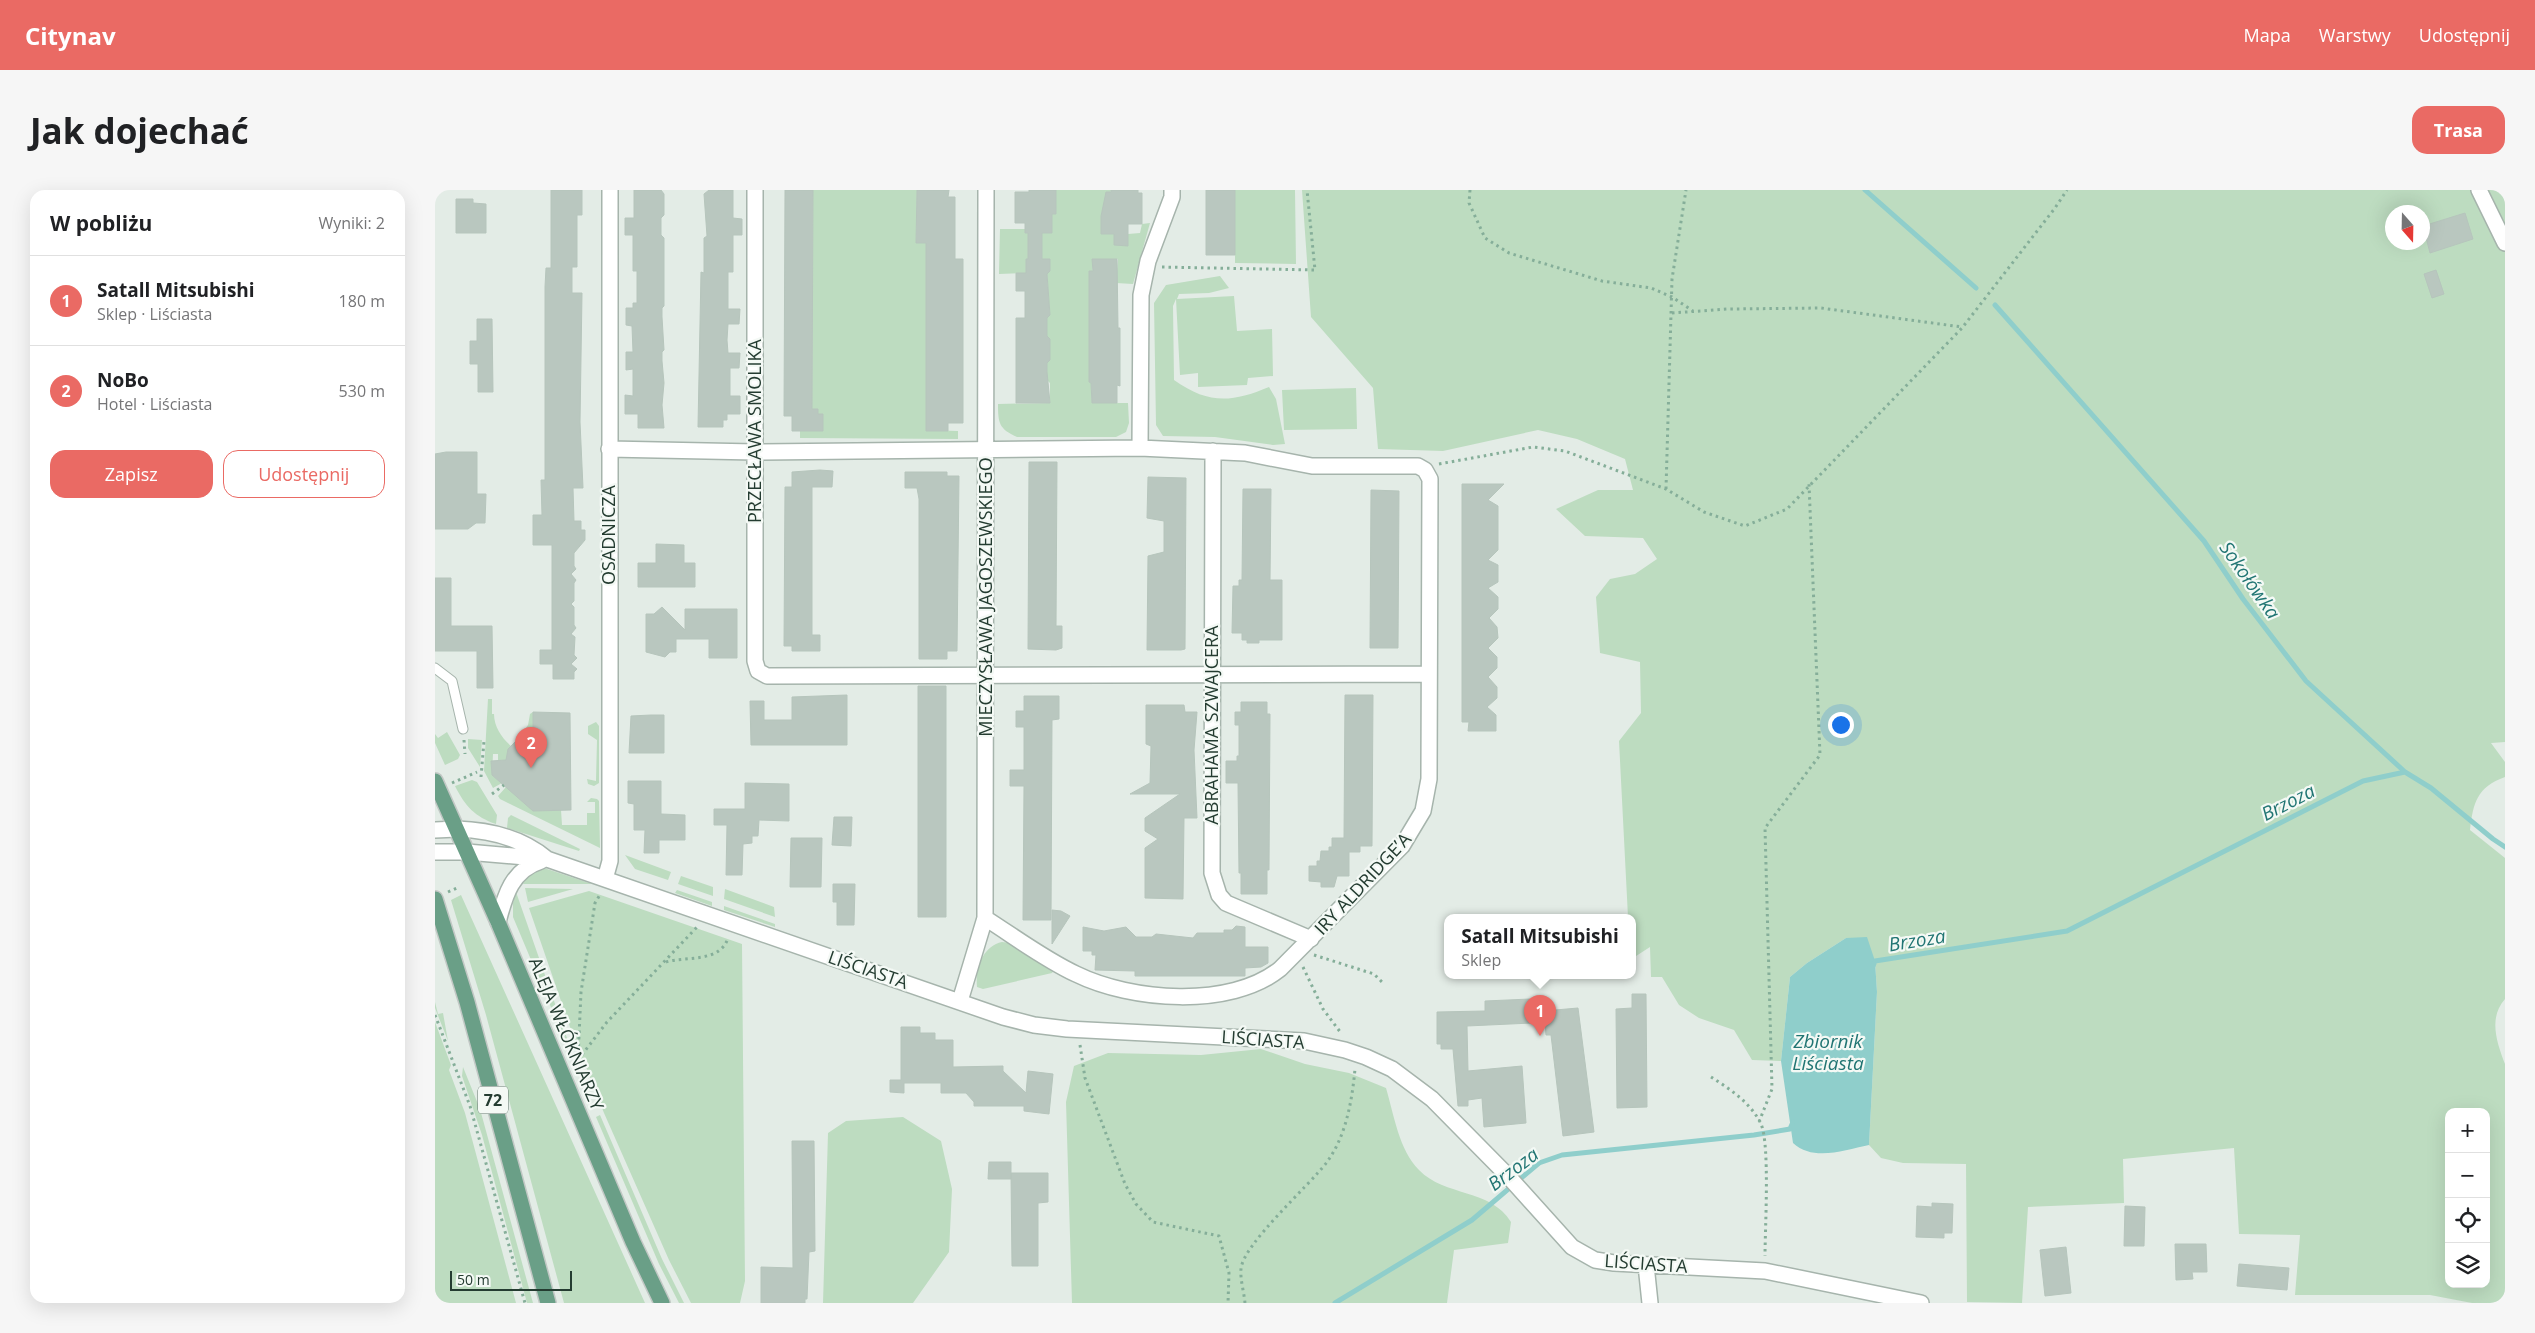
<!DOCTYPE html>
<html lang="pl">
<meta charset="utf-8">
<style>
:root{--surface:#fff;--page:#f6f6f6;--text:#202124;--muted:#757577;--line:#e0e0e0;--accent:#ea6a64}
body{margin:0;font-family:"Open Sans",sans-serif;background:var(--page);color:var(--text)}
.controls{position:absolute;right:15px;bottom:15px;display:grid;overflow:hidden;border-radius:10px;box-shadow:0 5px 20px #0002}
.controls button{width:45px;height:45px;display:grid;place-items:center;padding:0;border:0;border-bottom:1px solid var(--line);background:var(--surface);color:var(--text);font:25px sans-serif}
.compass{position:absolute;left:1950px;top:15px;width:45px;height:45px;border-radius:50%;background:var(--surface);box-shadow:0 5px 20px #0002;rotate:160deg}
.scale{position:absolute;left:15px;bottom:12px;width:122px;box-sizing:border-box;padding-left:5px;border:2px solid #243c31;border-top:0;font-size:14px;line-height:18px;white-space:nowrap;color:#243c31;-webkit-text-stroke:4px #f4f9f5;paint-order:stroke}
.you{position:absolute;left:1405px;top:534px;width:18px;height:18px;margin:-12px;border:4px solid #fff;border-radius:50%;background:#1a73e8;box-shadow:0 0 0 8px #1a73e833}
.badge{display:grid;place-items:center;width:32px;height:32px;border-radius:50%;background:var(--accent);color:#fff;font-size:16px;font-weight:700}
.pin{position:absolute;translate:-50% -41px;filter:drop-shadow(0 1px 2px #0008)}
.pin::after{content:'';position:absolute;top:26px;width:18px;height:15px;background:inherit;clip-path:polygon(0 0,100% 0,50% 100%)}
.popup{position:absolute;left:1009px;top:724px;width:192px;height:65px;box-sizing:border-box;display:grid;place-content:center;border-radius:10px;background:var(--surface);filter:drop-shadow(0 1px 4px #0005);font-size:16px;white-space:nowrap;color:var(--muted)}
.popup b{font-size:19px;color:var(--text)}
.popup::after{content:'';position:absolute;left:50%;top:100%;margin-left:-10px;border:10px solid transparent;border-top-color:var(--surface)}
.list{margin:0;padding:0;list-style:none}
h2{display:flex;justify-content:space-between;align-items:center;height:65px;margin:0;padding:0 20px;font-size:21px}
h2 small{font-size:16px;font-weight:400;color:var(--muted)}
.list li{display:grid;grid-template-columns:32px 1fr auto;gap:15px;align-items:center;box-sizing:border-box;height:90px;padding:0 20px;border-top:1px solid var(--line)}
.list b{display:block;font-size:19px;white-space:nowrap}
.list p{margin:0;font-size:16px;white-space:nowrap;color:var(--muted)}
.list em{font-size:16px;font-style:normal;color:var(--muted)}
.actions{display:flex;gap:10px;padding:15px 20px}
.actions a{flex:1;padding:11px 0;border:1px solid var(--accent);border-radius:15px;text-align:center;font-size:18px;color:var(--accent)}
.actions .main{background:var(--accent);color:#fff}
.icon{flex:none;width:28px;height:28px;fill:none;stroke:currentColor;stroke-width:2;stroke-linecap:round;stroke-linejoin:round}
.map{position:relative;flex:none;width:2070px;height:1113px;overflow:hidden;border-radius:15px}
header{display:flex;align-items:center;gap:30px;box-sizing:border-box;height:70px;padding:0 25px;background:var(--accent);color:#fff}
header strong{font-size:24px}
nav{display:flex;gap:28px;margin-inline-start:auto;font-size:18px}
.intro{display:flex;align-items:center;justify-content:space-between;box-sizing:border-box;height:120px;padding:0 30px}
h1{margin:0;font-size:35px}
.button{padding:12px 22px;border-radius:15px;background:var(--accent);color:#fff;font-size:18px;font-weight:700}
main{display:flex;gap:30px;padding:0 30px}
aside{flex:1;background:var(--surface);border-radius:15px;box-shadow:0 5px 20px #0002}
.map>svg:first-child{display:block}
</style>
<header>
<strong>Citynav</strong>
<nav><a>Mapa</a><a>Warstwy</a><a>Udostępnij</a></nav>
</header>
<div class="intro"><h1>Jak dojechać</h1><a class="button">Trasa</a></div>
<main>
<aside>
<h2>W pobliżu<small>Wyniki: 2</small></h2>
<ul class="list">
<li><span class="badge">1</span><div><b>Satall Mitsubishi</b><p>Sklep · Liściasta</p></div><em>180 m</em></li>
<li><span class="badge">2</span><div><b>NoBo</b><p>Hotel · Liściasta</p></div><em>530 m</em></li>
</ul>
<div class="actions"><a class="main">Zapisz</a><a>Udostępnij</a></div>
</aside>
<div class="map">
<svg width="2070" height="1113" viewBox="0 0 2070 1113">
<rect width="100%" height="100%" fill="#e3ece6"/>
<path fill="#bddcc0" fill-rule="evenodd" d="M378,0H482L481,53H491V240L523,241V249L365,248V241L388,240V224H383L377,219Z
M621,0H676L671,21L666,22L668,23L669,29L666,32V43H679V55H693V44L705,43L707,34L715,33L698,94L681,93L683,69H658L654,192L656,193L657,213H693L694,233L691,242L681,247H582C564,239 563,233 563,214L615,213V193L612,190V128L615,125L612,84L615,81V70L591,69V83L564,84L565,39H590V43H593V56H607V43H617L614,23H621V14L618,10Z
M800,0H860L861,74L800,73Z
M867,0H2070V552L2056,553L2070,572V587C2042,597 2038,613 2035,640L2070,668V809C2053,828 2062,853 2070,874V1113H2037L1995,1105H1860L1865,1045L1804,1044L1799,958L1688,969L1689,1013L1593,1017L1587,1113L1532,1112L1531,974L1468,973L1446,968L1434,955L1442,802L1440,771L1411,748L1372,773L1355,787L1346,871L1317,870L1299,840L1264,828L1244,815L1227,787H1216L1215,757L1198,768V727H1193L1184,551L1206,523L1205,472L1165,463L1161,407L1175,389L1200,384L1222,369L1208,348L1150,346L1121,319L1163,300H1198L1190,269L1142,249L1103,240L1008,261L943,259L938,198L876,127ZM1958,22H1988V52H1958ZM2014,922H2051V1094H2014Z
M785,86L794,98L774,103L744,104L742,109L799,106L802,141L837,139L838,186L813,188L812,195L763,197V183L745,185L741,109L738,116L739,190C773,214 796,213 834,197L841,209L850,254L838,255L780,247L728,246L721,235L719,113L731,95Z
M921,198L922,239L849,240L847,200Z
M53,509H57V524H59C59,537 67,548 76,556L73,571L63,570V564H58L57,585L67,593L58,598L49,581Z
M98,522V545L84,548L93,535L95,524Z
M161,532L164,536V593L159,596L153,594L152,589L161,591L162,550L153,544V536Z
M12,542L25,565L23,569L10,575L0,553V544L3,548Z
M33,549L47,550L45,577L33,558Z
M37,590L42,592L62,625L61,634C40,627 30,616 20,596Z
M71,597L126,620L127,635H152V623H160V612H152L156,608L162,609L164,611L165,658L65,609L63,606Z
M76,625L145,659L144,661L72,638L73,628Z
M190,665L236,682L233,690L200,679Z
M106,678L112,679L157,694H88L92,685Z
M246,686L278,697V706L243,694Z
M90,698L138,699L93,712Z
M290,699L339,717L340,727L289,709Z
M242,700L277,712V716L240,703Z
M154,701L307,754L310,1091L305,1113H256L234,1070L169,923L151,877L146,869L94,718Z
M81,702L140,871L139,872L78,727V713Z
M26,705L210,1113H129L51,825L16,710Z
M289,716L340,734V737L289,720Z
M567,752L575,753L619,780L617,783L548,799L542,797C540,778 548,756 567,752Z
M0,812L3,824L8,823L13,851L0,818Z
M0,832L16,875L14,880L30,923L81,1113H0Z
M826,859L870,874L914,883L951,898C959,925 964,960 984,980C1010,1007 1055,998 1076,1032L1073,1053L1019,1060L1012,1113H637L631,912L639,876L673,863L766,865Z
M28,877L45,919L98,1113H92L47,945L27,886Z
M165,925L227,1069L249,1113H244L224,1074L161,927Z
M468,927L506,951L517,999L514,1062L478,1113H388L393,943L411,931Z"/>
<path fill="#8fcecb" d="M1432,747L1440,771L1442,802L1434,955C1409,960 1379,972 1358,953L1346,871L1355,787L1372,773L1411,748Z"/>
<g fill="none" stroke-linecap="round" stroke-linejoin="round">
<path stroke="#8fcecb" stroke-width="5" d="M1430,0L1541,98
M1560,115L1769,351L1808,409L1871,491L1970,582L1996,598L2058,649L2070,657
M1438,776L1440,771L1632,741L1928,591L1970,582
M900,1113L1037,1030L1104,973L1127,965L1319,945L1355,939L1358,932"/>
</g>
<path fill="#b9c7bf" stroke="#b6c5bc" d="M116,0H147V25H142V77H137V103H147L145,232L148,298H138L139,331H146V340H150V350L139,363V376L141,379L136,384L141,390L139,393V411L136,414L139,417V435L141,438L136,444L140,447L139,465L142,468L136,474L142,479L139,482V489H118V474H105V460H117V355H98V325H107L106,290H110V97L111,78H116Z
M199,0H226L229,4V25L226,28V45L229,48V116L227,118V127L229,160L227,162V171L229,193L227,215L229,238H203V224H190V205L198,206V179L191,180V162H198L197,136L191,135V118H198V113H202V81H198V45H190V28H199Z
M274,0H298V28L307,29V45H298V82H293V119H305L304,134H293L292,150L293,163H305L304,178H295V206H305V224H292V230H288V237H263L266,82L269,83V48L272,46L269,4Z
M350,0H378L377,219H383V224H388V241H357V226H349Z
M482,0H514L513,7H520V69H528V233H513V241H491V53H481Z
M594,0H621V24H617V43H607V69H615V81L612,84L615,125L612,128V146L615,149V170L612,173V182L615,213H581V128H590V101H581V83H591V69H593V43H590V33H580V2H594Z
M676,0H703V3H707V34H693V56L679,55V44H666V26L671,2H676Z
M771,0H800V65H771Z
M21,9H38V13L51,14V43H21Z
M2030,23L2038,49L1995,63L1988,36Z
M657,69H682L683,138H685V196L682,195V213H657L656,193L654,192V81H658Z
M2001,80L2009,104L1997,108L1989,84Z
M42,129H57L58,202H43V174H35V151H42Z
M11,262H42V304H51L50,333H41L33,339H0V264Z
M594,272H622L621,436H627V458L621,460L593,459Z
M385,280L398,281L397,297H377V445H385V461H357V456H349L350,297H357V282Z
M470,282H512V286H524L522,461H512V469H484V309L482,298H470Z
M713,287L751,288L750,459L746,460H712L713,366L729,362V331L712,328Z
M1027,294H1069L1053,310L1063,316V360L1053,370L1063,375V392L1053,398L1063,407V419L1054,428L1062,437L1063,448L1053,458L1062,467V478L1053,487L1062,497V508L1052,517L1061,525V541H1033L1034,532H1027Z
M808,299H836L835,390H847V450H824V453H812V450H807V443H797L798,396H804V390H807Z
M936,300L964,301L963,458H935Z
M221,354L249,355V373H260V397H203V373H221Z
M0,388H16V436H57L58,498H42V461H0Z
M227,417L250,440V419H302V468H274V449H241V462H235L230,467L211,462V424H219Z
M483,496H511V727H483Z
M412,505V555H316L315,511H329V530H357V507Z
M910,505H938L937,656H925V662H914V686H902L899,697H886V692L874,691V676H882V671H885L886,661H894V657H897V648H909Z
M589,506H624V529L617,530L616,730H588L589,596H575V580H589V537H581V521H589Z
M806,512H832V524H835L834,680H832V704H806V683H804L803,593H791V571H802V566H804V535H800V522H806Z
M711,515H749L750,522H762L759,560L762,628H749L748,709L710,708V658L723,649L710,641V628L745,604H695L715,593L716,556L711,554Z
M98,522L135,523L136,620L98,621L57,585L56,571L71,570L73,559L80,552L98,543Z
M216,525H229V563H194L196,526Z
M193,591H226V624L250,625V650H224V663H209L210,640H199V614L193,613Z
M310,593L354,594V631L324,630L323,646H317V653L308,654L307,685H291L292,635H279V619H310Z
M399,627H417L416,656L397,655Z
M356,648H387L386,697H355Z
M398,694H420L419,735H402V712H398Z
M617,720L626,721L635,726L617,754Z
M801,736L810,737V757H833V773L826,777L810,778V786H700V781L660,780L661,765H657V761H648V737L669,741L691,737L701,747H717L721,744L758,748L762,743H789V740H797Z
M1197,804H1211L1212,917L1182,918L1181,819L1197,818Z
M1095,809L1097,833L1032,836L1033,881L1087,876L1091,933L1049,937L1047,908L1033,910V916H1023L1018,859H1006V854H1002V822L1050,821V811Z
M1143,818L1159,942L1128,946L1116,845H1111L1109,821Z
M466,837H485V843H500V850H518V877L568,876V881L591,903L593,881L618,884L614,924L589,921V916H539V912L531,903H506V893H469V903L455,902V890H466Z
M357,951H379L380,1061L374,1062L372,1109H370V1113H326V1077L358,1078Z
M554,972H576V989H553Z
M576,983H613V1012L603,1013V1076H577Z
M1497,1013L1518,1014L1517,1043H1509V1048L1481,1047L1482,1016L1497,1017Z
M1690,1016L1710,1017L1709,1056H1689Z
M1740,1054H1771L1772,1082H1757L1758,1089L1741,1090Z
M1631,1057L1636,1103L1610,1106L1605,1060Z
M1804,1074L1854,1078L1852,1100L1802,1096Z"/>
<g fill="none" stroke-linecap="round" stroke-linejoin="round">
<defs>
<path id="service" d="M0,478L17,491L28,539"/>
<path id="minor" d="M320,0V471L323,481L332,486L994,484
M2044,0L2070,53
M705,258L706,105L713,71L737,7V0
M174,259L320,262L705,258L810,263L877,276H983L990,280L995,289L994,589L988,621L967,656L845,779C795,819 696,811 641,784C609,769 580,747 550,728
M778,261L777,683L784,705L791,713L876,749
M22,639C54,640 87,648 112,669
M32,662L112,669L568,827L599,835L632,839L869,851L910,860L931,867L957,879L997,909L1073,986L1137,1057L1160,1070L1179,1073L1330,1081L1486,1113
M170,689L175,671V0
M63,732C70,705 77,680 106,671
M525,811L550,728L551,0
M1211,1075L1215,1113"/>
<path id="tertiary" d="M0,640L22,639
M0,662H32"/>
<path id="primary" d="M0,591L63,732L198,1052L227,1113
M0,709L32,812L113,1113"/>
</defs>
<use href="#service" stroke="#a6b4ac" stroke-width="11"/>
<use href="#minor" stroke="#a6b4ac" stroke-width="18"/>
<use href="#tertiary" stroke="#a6b4ac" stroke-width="18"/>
<use href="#primary" stroke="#c2c8c5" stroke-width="18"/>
<path stroke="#85ae99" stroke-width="3" stroke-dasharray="2.5 4" stroke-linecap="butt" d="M1035,0L1034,13L1050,48L1074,63L1167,91L1216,98L1237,107L1258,121
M727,77L880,80L872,0
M1237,123L1293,119L1386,118L1527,137
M1004,274L1098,257L1130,261L1231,299L1269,322L1310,336L1352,319L1527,138L1620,18L1632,0
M1231,299L1237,89L1251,0
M29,550L30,564
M46,587L49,551
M17,593L42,582
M57,604L69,595
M13,702L24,697
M879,765L939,784L949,794
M231,772C251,766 285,773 293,748
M868,777L888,819L906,843
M0,825L35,916L90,1113
M645,855L650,888L690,994L701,1014L718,1032L784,1046L794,1083L793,1113
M143,869L146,802L160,713L166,703
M143,870L172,832L262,737
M1276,887C1295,899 1316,913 1326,934C1335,954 1330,1039 1330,1066
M1324,932L1337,899L1330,638L1385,565L1374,294
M810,1113C809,1102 805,1089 806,1079C808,1054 874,996 892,972C911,946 917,911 920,879"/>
<use href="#service" stroke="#fff" stroke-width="9"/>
<use href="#minor" stroke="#fff" stroke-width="15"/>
<use href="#tertiary" stroke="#fff" stroke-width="15"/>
<use href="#primary" stroke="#6a9f87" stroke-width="15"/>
</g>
<g text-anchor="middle" stroke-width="4.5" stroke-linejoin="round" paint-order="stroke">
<rect fill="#f4f9f5" stroke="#62756c" stroke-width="1" x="43" y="896.5" width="30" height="27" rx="4"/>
<g font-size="16" font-weight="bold" fill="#243c31">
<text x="58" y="916">72</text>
</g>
<g font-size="18" fill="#243c31" stroke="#f4f9f5">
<text transform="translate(320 241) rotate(-90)" y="6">PRZECŁAWA SMOLIKA</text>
<text transform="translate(174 345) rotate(-90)" y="6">OSADNICZA</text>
<text transform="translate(551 407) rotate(-90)" y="6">MIECZYSŁAWA JAGOSZEWSKIEGO</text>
<text transform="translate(777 535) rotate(-90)" y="6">ABRAHAMA SZWAJCERA</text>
<text transform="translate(928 694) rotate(-47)" y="6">IRY ALDRIDGE’A</text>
<text transform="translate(433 780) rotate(19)" y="6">LIŚCIASTA</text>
<text transform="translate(131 844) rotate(67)" y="6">ALEJA WŁÓKNIARZY</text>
<text transform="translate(828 850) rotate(4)" y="6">LIŚCIASTA</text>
<text transform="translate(1211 1074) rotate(4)" y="6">LIŚCIASTA</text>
</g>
<g font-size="19" font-style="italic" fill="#217573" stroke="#f4f9f5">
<text transform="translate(1815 390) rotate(55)" y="7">Sokołówka</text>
<text transform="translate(1853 612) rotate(-27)" y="7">Brzoza</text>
<text transform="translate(1482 750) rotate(-9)" y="7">Brzoza</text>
<text x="1393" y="858">Zbiornik<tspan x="1393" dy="22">Liściasta</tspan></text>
<text transform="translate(1078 979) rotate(-37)" y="7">Brzoza</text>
</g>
</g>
</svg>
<div class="controls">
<button>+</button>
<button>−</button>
<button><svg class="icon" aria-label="locate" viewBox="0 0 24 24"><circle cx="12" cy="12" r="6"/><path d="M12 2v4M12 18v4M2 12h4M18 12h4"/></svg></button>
<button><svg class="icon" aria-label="layers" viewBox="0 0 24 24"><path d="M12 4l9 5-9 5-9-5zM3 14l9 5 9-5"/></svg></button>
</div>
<svg class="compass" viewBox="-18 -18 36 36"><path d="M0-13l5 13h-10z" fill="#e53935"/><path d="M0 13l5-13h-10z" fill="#757577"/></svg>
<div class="scale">50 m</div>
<div class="you"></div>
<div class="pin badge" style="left:1105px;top:846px">1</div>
<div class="popup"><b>Satall Mitsubishi</b>Sklep</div>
<div class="pin badge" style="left:96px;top:578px">2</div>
</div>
</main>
